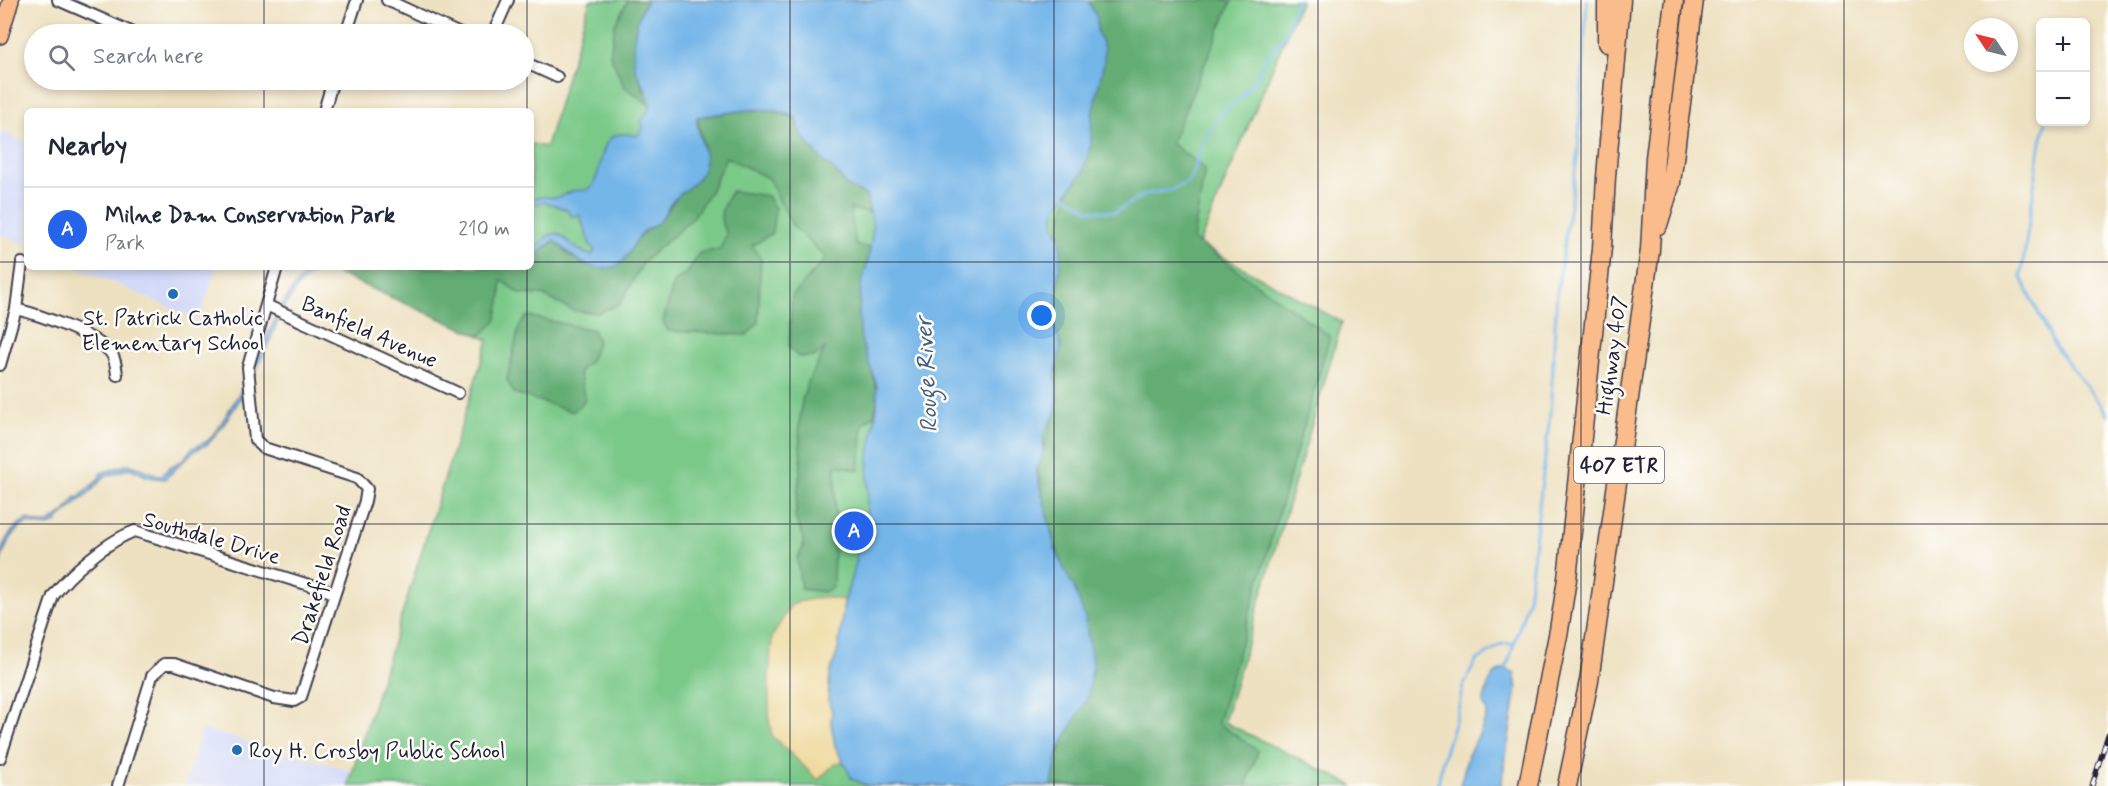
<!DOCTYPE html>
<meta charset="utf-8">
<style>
:root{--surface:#fff;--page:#f2f2f3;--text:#1f2937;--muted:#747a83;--line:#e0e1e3;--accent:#2563eb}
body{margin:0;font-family:Mynerve,sans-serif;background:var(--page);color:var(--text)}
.controls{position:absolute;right:18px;top:18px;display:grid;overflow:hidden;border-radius:9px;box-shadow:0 3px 9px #0003}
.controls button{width:54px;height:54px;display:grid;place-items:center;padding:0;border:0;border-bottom:2px solid var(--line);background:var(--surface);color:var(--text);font:30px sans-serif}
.compass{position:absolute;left:1964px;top:18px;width:54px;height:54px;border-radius:50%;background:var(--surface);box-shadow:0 3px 9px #0003;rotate:305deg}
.you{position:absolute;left:1042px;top:316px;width:21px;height:21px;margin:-15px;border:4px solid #fff;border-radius:50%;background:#1a73e8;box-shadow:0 0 0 9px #1a73e833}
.badge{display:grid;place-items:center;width:39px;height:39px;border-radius:50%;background:var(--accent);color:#fff;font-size:20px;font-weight:700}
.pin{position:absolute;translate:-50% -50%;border:3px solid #fff;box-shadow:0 2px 6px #0006}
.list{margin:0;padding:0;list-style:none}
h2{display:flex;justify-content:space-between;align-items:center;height:78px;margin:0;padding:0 24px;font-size:26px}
h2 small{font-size:20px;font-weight:400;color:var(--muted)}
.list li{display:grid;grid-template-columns:39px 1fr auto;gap:18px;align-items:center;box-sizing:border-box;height:84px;padding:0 24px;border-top:2px solid var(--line)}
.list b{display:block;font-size:22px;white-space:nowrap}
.list p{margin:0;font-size:20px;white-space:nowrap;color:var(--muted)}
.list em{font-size:20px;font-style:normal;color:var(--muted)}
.icon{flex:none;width:33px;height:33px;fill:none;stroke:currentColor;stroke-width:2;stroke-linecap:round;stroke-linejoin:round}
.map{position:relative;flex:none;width:2108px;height:786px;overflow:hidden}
.search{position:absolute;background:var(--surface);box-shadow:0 3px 9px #0003;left:24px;top:24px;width:510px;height:66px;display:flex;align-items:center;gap:15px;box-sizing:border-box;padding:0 21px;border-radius:33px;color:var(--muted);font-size:22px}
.panel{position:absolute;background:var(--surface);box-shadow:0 3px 9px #0003;left:24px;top:108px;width:510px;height:162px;border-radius:9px}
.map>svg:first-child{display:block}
</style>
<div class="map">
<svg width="2108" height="786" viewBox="0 0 2108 786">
<rect width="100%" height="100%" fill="#fdfcf7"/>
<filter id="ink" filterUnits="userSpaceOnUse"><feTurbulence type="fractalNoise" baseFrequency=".0167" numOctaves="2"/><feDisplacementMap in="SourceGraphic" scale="12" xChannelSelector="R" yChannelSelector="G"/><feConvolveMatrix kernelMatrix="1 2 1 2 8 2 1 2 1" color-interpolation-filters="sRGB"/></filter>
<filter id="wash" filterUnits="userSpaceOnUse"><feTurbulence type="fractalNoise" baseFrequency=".008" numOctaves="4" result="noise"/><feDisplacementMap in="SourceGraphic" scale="24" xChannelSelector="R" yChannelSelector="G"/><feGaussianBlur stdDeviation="1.35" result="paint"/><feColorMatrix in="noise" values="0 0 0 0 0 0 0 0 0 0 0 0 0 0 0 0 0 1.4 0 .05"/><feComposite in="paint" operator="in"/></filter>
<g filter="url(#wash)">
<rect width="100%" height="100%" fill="#eee1c1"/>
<path fill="#d2d9f9" d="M0,131L27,143V245L0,234Z
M77,267H217L199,320Z
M202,729L353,771L348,786H185Z"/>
<path fill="#7ac989" stroke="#4e7662" stroke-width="1.5" d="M590,0H1301L1199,244L1342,322L1224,722L1354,786H348L488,340L358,267H531V144L546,147Z"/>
<path fill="#63ad75" stroke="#426858" stroke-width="1.5" d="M628,0H647C625,35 636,68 648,104L624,86L610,55L615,24Z
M1086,0H1232L1171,143L1205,169L1193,239L1330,336L1218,723L1258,751L1246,786H1045L1055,765L1088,670L1087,633L1050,531L1037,469L1055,413L1058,373L1048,303L1053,251L1082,143Z
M749,110L772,111L796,118L802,136L821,159L839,175L845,185L864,194L867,198L870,213L850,209L856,245L870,248L859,311L861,340L873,373L878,395L874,415L863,424L859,470L836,465L833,588L823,592L801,589L797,558L803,548V536L795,518L801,462L799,427L802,400L808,382L826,347L814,357H798L789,347L792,296L826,258L792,225L768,178L726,157L711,190L692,219L644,261L620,304L598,313L574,311L542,295L520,294L501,280V296L496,321L480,336L331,271L327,267H531V250L546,248L554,240L569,255L585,265C610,252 635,240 657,223C666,216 671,202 680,194C689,184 700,181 704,167C707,155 700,129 697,117Z
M732,191L767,196L775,208L772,233L752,246L761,258L758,323L747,335L668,331L663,322L674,282L688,272L699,253L720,249L727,234C716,217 722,206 732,191Z
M527,316L593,330L598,341L590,361L579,371L585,400L573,412L514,393L507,380L519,327Z"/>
<path fill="#eeda9e" stroke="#887e6c" stroke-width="1.5" d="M822,597L852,601L846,762L836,763L818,780L772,736L769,719V678L772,637L790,606L798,602Z"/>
<path fill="#75b6e9" stroke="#4c6c92" stroke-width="1.5" d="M647,0H1088L1097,18V31L1104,48V62L1092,115L1091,144L1083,172L1058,205L1054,215L1055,228L1060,236L1061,252L1055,315V328L1061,346L1055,376L1058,400L1055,414L1044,434L1042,457L1036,469L1055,548L1066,573L1074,587L1085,618L1093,667L1090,678L1089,693L1086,701L1059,749L1052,786H869L852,779L835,746L831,723L832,711L828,700L830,674L838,650L844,603L856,562L857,542L864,530L863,526L867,510L869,457L877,407V386L861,340L859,311L861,286L869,257L873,227L867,198L864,194L845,185L839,175L821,159L802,136L796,118C767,101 728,114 697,117C694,128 708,151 704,166C700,183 682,190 671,203C667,209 664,217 659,222C654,226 648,228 643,232C633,241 628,263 614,267C587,274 572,255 554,240L538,253L535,254L531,251V244L537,247L548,236L557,233C569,240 577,253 592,255L595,251L589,242L580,215L571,216L568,210L555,205L543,202L531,204V200C540,194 549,199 559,197C563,196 567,193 572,191C577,189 585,193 590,188C608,170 592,124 637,136L643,128L641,121C663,98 640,89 635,67C631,46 635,19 647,0Z
M313,267H318L299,285L284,308L249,386L222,427L208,444L194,451L165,479L148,477L130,468L104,477L93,489L57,520L58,521C49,529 39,526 28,523C12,529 5,548 0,563C0,545 11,527 28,519L35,523H51L52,520L64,513L76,497V498L81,497V494L98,480L101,473L129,464L161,476L171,466L183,460L191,449L209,440L220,425L245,384L281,306L299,280Z
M1504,669L1514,672L1517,688L1501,786H1460L1468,755L1481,731L1487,714V710L1483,704C1487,690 1488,674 1504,669Z"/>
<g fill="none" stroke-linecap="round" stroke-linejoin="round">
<path stroke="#75b6e9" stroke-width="3" d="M2053,19L2055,22
M2046,122L2040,146L2021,277L2054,345L2108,414
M1065,195L1089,210L1115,212L1146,194L1172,190L1189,181L1194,172L1201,146L1208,133L1225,109L1242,97L1255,79L1267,56L1288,32L1291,16L1297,0
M1506,669L1528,600L1550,415L1557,292L1578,152L1587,0
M1438,786L1442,762L1457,714L1463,686L1476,661L1502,644H1514"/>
</g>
</g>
<g filter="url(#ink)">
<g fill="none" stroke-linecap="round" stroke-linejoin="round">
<defs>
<path id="minor" d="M58,0L136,34
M387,0L460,34
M346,34L357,0
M493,34L508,0
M524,62L557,77
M324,111L333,80
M266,305L458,393
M16,309C40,315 95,334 111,353C116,360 116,367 117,375
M0,365L16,309L22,263
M0,758L53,596C70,573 109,540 135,531L335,593
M118,786L152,676L164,664H174L274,698L294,701L301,697L365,501L367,489L357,478L264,448L255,440L248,367L277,267"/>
<path id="primary" d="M0,36L11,0"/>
<path id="motorway" d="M1607,43V0
M1658,225L1671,183L1694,0
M1528,786L1559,630L1567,579L1602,248L1606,177L1621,0
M1567,786L1589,681L1650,250L1655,158L1674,0"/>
</defs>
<use href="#minor" stroke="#413f4f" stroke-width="14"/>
<use href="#primary" stroke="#413f4f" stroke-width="18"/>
<use href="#motorway" stroke="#413f4f" stroke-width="21"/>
<use href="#minor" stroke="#fff" stroke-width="10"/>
<use href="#primary" stroke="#f9bc8a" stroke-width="15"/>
<use href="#motorway" stroke="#f9bc8a" stroke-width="18"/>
<defs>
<path id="rail" d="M2092,786L2108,734"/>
</defs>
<use href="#rail" stroke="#22223b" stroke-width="5"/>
<use href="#rail" stroke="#fdfcf7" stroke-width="3" stroke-dasharray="9" stroke-linecap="butt"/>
</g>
</g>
<path fill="none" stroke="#22223b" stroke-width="1.5" stroke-opacity="0.55" d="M264,0V34M527,0V111M790,0V786M1054,0V786M1318,0V786M1581,0V786M1844,0V786M264,80V111M0,262H27M531,262H2108M264,267V786M527,267V786M0,524H2108"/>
<g fill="#1f6fb2" stroke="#fdfcf7" stroke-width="2">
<circle cx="173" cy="294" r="6"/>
<circle cx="237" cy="750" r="6"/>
</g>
<g text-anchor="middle" stroke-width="5" stroke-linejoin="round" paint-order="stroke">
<rect fill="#fdfcf7" stroke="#646373" stroke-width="1.5" x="1574" y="447" width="90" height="36" rx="4.5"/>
<g font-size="21" font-weight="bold" fill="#22223b">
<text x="1619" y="472">407 ETR</text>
</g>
<g font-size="22" fill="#22223b" stroke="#fdfcf7">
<text x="173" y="325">St. Patrick Catholic<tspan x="173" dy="25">Elementary School</tspan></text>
<text x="249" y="758" text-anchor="start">Roy H. Crosby Public School</text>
</g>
<g font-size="22" fill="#22223b" stroke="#fdfcf7">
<text transform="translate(370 331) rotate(24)" y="8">Banfield Avenue</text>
<text transform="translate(1611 355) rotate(-82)" y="8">Highway 407</text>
<text transform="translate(212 537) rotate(16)" y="8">Southdale Drive</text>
<text transform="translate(321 575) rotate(-72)" y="8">Drakefield Road</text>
</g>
<g font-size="24" font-style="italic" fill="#435d81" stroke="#fdfcf7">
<text transform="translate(926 375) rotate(-93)" y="8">Rouge River</text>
</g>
</g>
</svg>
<div class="controls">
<button>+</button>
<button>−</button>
</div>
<svg class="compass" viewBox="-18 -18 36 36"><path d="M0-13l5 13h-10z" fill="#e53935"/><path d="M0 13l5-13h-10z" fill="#747a83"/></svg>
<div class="you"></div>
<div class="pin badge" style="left:854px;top:531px">A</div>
<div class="search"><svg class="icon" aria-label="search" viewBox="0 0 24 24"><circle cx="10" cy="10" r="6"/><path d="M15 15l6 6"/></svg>Search here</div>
<section class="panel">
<h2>Nearby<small></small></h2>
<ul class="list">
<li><span class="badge">A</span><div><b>Milne Dam Conservation Park</b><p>Park</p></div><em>210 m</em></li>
</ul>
</section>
</div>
